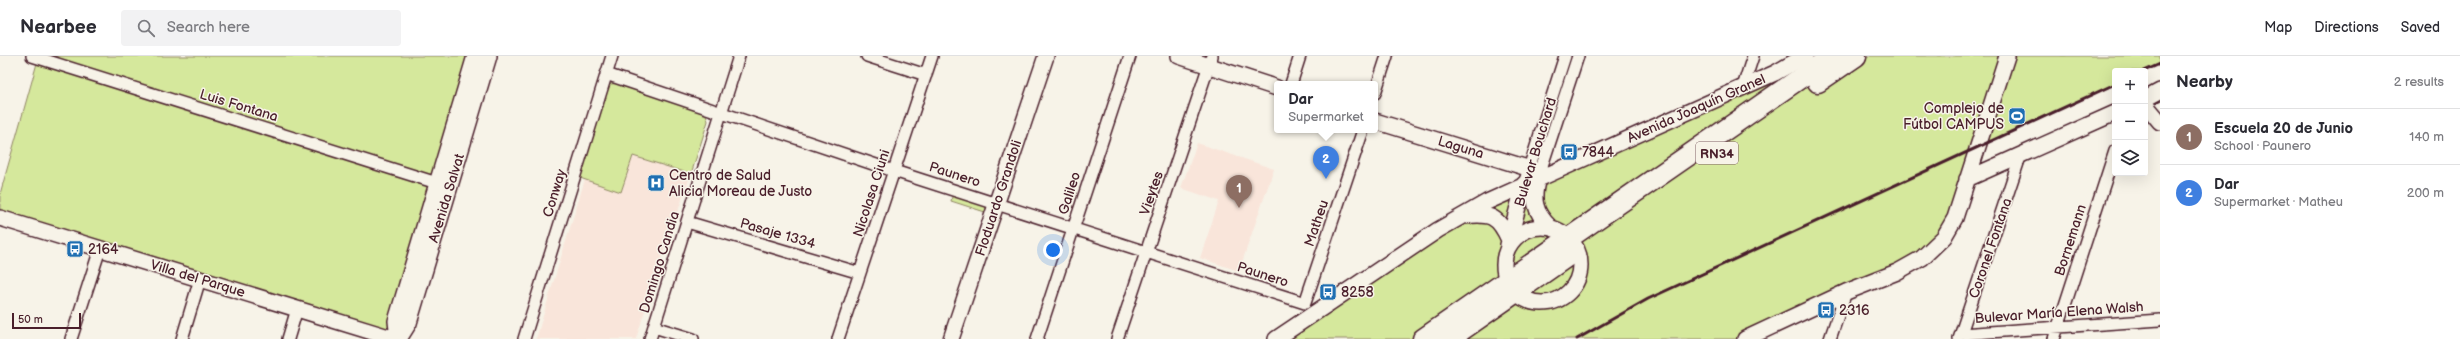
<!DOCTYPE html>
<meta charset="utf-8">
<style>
:root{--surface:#fff;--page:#f2f2f3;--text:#2b2b33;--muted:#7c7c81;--line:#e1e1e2;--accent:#111827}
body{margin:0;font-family:"Balsamiq Sans",sans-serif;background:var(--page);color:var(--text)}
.controls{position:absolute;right:12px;top:12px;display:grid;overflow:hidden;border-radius:4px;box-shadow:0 4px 16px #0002}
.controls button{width:36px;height:36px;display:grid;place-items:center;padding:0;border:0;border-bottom:1px solid var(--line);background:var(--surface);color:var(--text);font:20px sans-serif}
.scale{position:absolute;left:12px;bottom:10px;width:69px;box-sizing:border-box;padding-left:4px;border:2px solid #4a1f2b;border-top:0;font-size:11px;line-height:14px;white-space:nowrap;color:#4a1f2b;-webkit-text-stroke:3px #f7f3e8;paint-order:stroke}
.you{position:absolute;left:1053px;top:194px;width:14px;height:14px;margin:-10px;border:3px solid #fff;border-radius:50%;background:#1a73e8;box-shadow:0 0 0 6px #1a73e833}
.badge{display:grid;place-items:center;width:26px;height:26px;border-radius:50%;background:var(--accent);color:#fff;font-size:13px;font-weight:700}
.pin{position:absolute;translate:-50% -33px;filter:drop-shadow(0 1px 2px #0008)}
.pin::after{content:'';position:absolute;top:21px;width:14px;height:12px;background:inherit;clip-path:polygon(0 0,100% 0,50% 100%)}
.popup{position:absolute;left:1274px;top:25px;width:104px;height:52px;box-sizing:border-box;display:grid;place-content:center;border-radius:4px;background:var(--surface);filter:drop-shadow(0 1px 3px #0005);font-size:13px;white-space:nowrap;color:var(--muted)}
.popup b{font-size:15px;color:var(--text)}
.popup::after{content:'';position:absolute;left:50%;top:100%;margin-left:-8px;border:8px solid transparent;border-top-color:var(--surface)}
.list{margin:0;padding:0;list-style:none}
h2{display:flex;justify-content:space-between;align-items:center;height:52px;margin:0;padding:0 16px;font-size:17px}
h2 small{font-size:13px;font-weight:400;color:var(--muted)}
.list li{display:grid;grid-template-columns:26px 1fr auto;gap:12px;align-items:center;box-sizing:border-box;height:56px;padding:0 16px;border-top:1px solid var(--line)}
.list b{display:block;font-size:15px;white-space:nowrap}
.list p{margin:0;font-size:13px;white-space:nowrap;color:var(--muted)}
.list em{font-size:13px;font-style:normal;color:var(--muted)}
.icon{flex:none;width:22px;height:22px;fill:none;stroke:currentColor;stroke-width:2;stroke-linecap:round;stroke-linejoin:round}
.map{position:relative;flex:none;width:2160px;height:283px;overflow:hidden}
header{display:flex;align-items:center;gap:24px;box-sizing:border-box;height:56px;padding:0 20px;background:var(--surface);border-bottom:1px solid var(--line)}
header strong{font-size:19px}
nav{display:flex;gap:22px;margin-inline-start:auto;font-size:14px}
.search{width:280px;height:36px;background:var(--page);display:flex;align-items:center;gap:10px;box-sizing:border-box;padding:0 14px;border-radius:4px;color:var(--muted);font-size:15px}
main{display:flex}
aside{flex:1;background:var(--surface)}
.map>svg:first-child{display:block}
</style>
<header>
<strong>Nearbee</strong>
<div class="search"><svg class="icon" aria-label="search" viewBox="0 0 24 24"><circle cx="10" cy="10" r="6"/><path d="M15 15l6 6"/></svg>Search here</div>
<nav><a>Map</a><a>Directions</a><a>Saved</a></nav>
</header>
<main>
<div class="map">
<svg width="2160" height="283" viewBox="0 0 2160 283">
<rect width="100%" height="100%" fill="#f7f3e8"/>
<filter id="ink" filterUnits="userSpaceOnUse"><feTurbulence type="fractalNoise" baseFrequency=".025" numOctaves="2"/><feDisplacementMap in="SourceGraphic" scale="8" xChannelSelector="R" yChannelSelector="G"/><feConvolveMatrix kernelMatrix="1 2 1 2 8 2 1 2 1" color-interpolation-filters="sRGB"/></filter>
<g filter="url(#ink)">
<path fill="#f9e5da" d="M1197,87L1274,113L1239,215L1200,202L1219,145L1181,132Z
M633,100L691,118L678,155H676L636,283H536L585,123L621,136Z"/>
<path fill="#d5e89c" stroke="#908464" d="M39,0H475L398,283L0,162V138Z
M1569,0H1573L1541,96L1537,95Z
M1805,0H2160V8L2144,15H2115V28L1978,91L1955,162L1922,202L1745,283H1276L1438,174Z
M619,27L705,55L708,65L691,118L633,100L621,136L577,121L606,32L611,28Z
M953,137L991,149L988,157L951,145Z"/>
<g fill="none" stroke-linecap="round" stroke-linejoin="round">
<defs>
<path id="street" d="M32,0L437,127
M867,0L926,19
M606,18L894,115L1305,247
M1291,28L1300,0
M1743,31L1753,0
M1375,37L1387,0
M1538,122L1578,0
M1524,128L1565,0
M687,166L860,217
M1305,247L1363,74
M654,271L693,283
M1961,278L2160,264
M71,283L100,193
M182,283L200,223
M288,283L297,253
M524,283L612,0
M650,283L739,0
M838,283L932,0
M1037,283L1130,0
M1117,283L1212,0
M1830,283L1846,236
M1959,283L2020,101
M2054,283L2115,95"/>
<path id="secondary" d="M1179,0L1277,32
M2145,43L2160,35
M2145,48L2160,66
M1375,65L1547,118
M1538,122C1532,143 1534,156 1550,171
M1967,123L2115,57
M1464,160C1490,157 1498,159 1509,184
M0,162L395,283
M1504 209a38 38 0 1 1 76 0a38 38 0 1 1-76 0Z
M1508,189L1524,128
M398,283L396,265L475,0
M399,283L409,267L489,0
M951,283L1046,0
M1276,283L1438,174L1487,146L1775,17L1805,0
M1745,283L1846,236L1897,216L1922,202L1944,181L1955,162L2007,0"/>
<path id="highway" d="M1818,26L1856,0
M1423,283L1832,0
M1449,283L1572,197"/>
</defs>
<use href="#street" stroke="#4a1f2b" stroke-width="14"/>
<use href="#secondary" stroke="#4a1f2b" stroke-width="18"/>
<use href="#highway" stroke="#4a1f2b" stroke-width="23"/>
<use href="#street" stroke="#f7f3e8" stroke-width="11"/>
<use href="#secondary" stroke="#f7f3e8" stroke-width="15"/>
<use href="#highway" stroke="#f7f3e8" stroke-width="20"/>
<path stroke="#4a1f2b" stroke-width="3" d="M2144,15L2160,8
M1577,283L1648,243L2115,28"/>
</g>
</g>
<defs>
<symbol id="stadium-square" viewBox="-11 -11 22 22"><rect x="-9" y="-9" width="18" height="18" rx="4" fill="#1f6fb2" stroke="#f7f3e8"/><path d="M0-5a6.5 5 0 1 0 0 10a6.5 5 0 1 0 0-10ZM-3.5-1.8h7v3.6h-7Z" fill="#fff"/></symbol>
<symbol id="bus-square" viewBox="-11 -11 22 22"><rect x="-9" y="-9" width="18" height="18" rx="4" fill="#1f6fb2" stroke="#f7f3e8"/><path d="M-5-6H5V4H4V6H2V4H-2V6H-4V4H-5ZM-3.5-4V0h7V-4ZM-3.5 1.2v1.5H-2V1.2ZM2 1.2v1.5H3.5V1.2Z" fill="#fff"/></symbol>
<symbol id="hospital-square" viewBox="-11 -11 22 22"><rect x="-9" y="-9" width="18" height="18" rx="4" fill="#1f6fb2" stroke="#f7f3e8"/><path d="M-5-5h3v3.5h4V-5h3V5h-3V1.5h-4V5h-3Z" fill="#fff"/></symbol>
</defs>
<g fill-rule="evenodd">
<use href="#stadium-square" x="2007" y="50" width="20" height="20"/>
<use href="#bus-square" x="1559" y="86" width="20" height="20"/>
<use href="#hospital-square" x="646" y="117" width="20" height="20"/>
<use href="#bus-square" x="65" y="183" width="20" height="20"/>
<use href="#bus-square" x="1318" y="226" width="20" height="20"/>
<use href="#bus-square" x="1816" y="244" width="20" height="20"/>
</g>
<g text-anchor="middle" stroke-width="3" stroke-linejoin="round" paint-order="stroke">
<rect fill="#f7f3e8" stroke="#7e5f64" stroke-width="1" x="1696" y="86" width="42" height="22" rx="3"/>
<g font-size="13" font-weight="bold" fill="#4a1f2b">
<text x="1717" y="102">RN34</text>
</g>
<g font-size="14" fill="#4a1f2b" stroke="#f7f3e8">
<text transform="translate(239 49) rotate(17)" y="5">Luis Fontana</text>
<text transform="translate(1696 52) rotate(-24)" y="5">Avenida Joaquín Granel</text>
<text transform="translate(1461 91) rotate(17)" y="5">Laguna</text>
<text transform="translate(1535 96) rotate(-73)" y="5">Bulevar Bouchard</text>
<text transform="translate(955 118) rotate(18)" y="5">Paunero</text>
<text transform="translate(554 137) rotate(-73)" y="5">Conway</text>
<text transform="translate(871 137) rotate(-72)" y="5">Nicolasa Ciuni</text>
<text transform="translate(1069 137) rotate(-72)" y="5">Galileo</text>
<text transform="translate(1151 137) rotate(-71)" y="5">Vieytes</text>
<text transform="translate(446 142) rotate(-73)" y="5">Avenida Salvat</text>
<text transform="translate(998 142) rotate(-72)" y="5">Floduardo Grandoli</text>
<text transform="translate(1316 167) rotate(-71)" y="5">Matheu</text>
<text transform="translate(778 177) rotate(16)" y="5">Pasaje 1334</text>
<text transform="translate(2070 184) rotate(-72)" y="5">Bornemann</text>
<text transform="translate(1990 192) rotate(-71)" y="5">Coronel Fontana</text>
<text transform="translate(659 206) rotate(-73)" y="5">Domingo Candia</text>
<text transform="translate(1263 218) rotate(18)" y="5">Paunero</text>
<text transform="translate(198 222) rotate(17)" y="5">Villa del Parque</text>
<text transform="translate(2059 256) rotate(-4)" y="5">Bulevar María Elena Walsh</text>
</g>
<g font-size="14" fill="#4a1f2b" stroke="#f7f3e8" text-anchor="start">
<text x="2004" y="57" text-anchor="end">Complejo de<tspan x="2004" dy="16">Fútbol CAMPUS</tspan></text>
<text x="1582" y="101">7844</text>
<text x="669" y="124">Centro de Salud<tspan x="669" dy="16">Alicia Moreau de Justo</tspan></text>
<text x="88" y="198">2164</text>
<text x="1341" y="241">8258</text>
<text x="1839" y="259">2316</text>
</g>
</g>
</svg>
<div class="controls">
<button>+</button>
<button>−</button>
<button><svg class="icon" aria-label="layers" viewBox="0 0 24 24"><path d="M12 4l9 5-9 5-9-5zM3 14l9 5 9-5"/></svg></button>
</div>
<div class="scale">50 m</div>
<div class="you"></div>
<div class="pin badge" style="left:1239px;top:152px;background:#8d6e63">1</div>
<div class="pin badge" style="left:1326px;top:123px;background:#3f7fe0">2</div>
<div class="popup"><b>Dar</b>Supermarket</div>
</div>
<aside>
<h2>Nearby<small>2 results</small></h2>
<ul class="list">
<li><span class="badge" style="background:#8d6e63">1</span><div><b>Escuela 20 de Junio</b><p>School · Paunero</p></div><em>140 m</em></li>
<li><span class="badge" style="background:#3f7fe0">2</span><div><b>Dar</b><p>Supermarket · Matheu</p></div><em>200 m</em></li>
</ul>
</aside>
</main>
